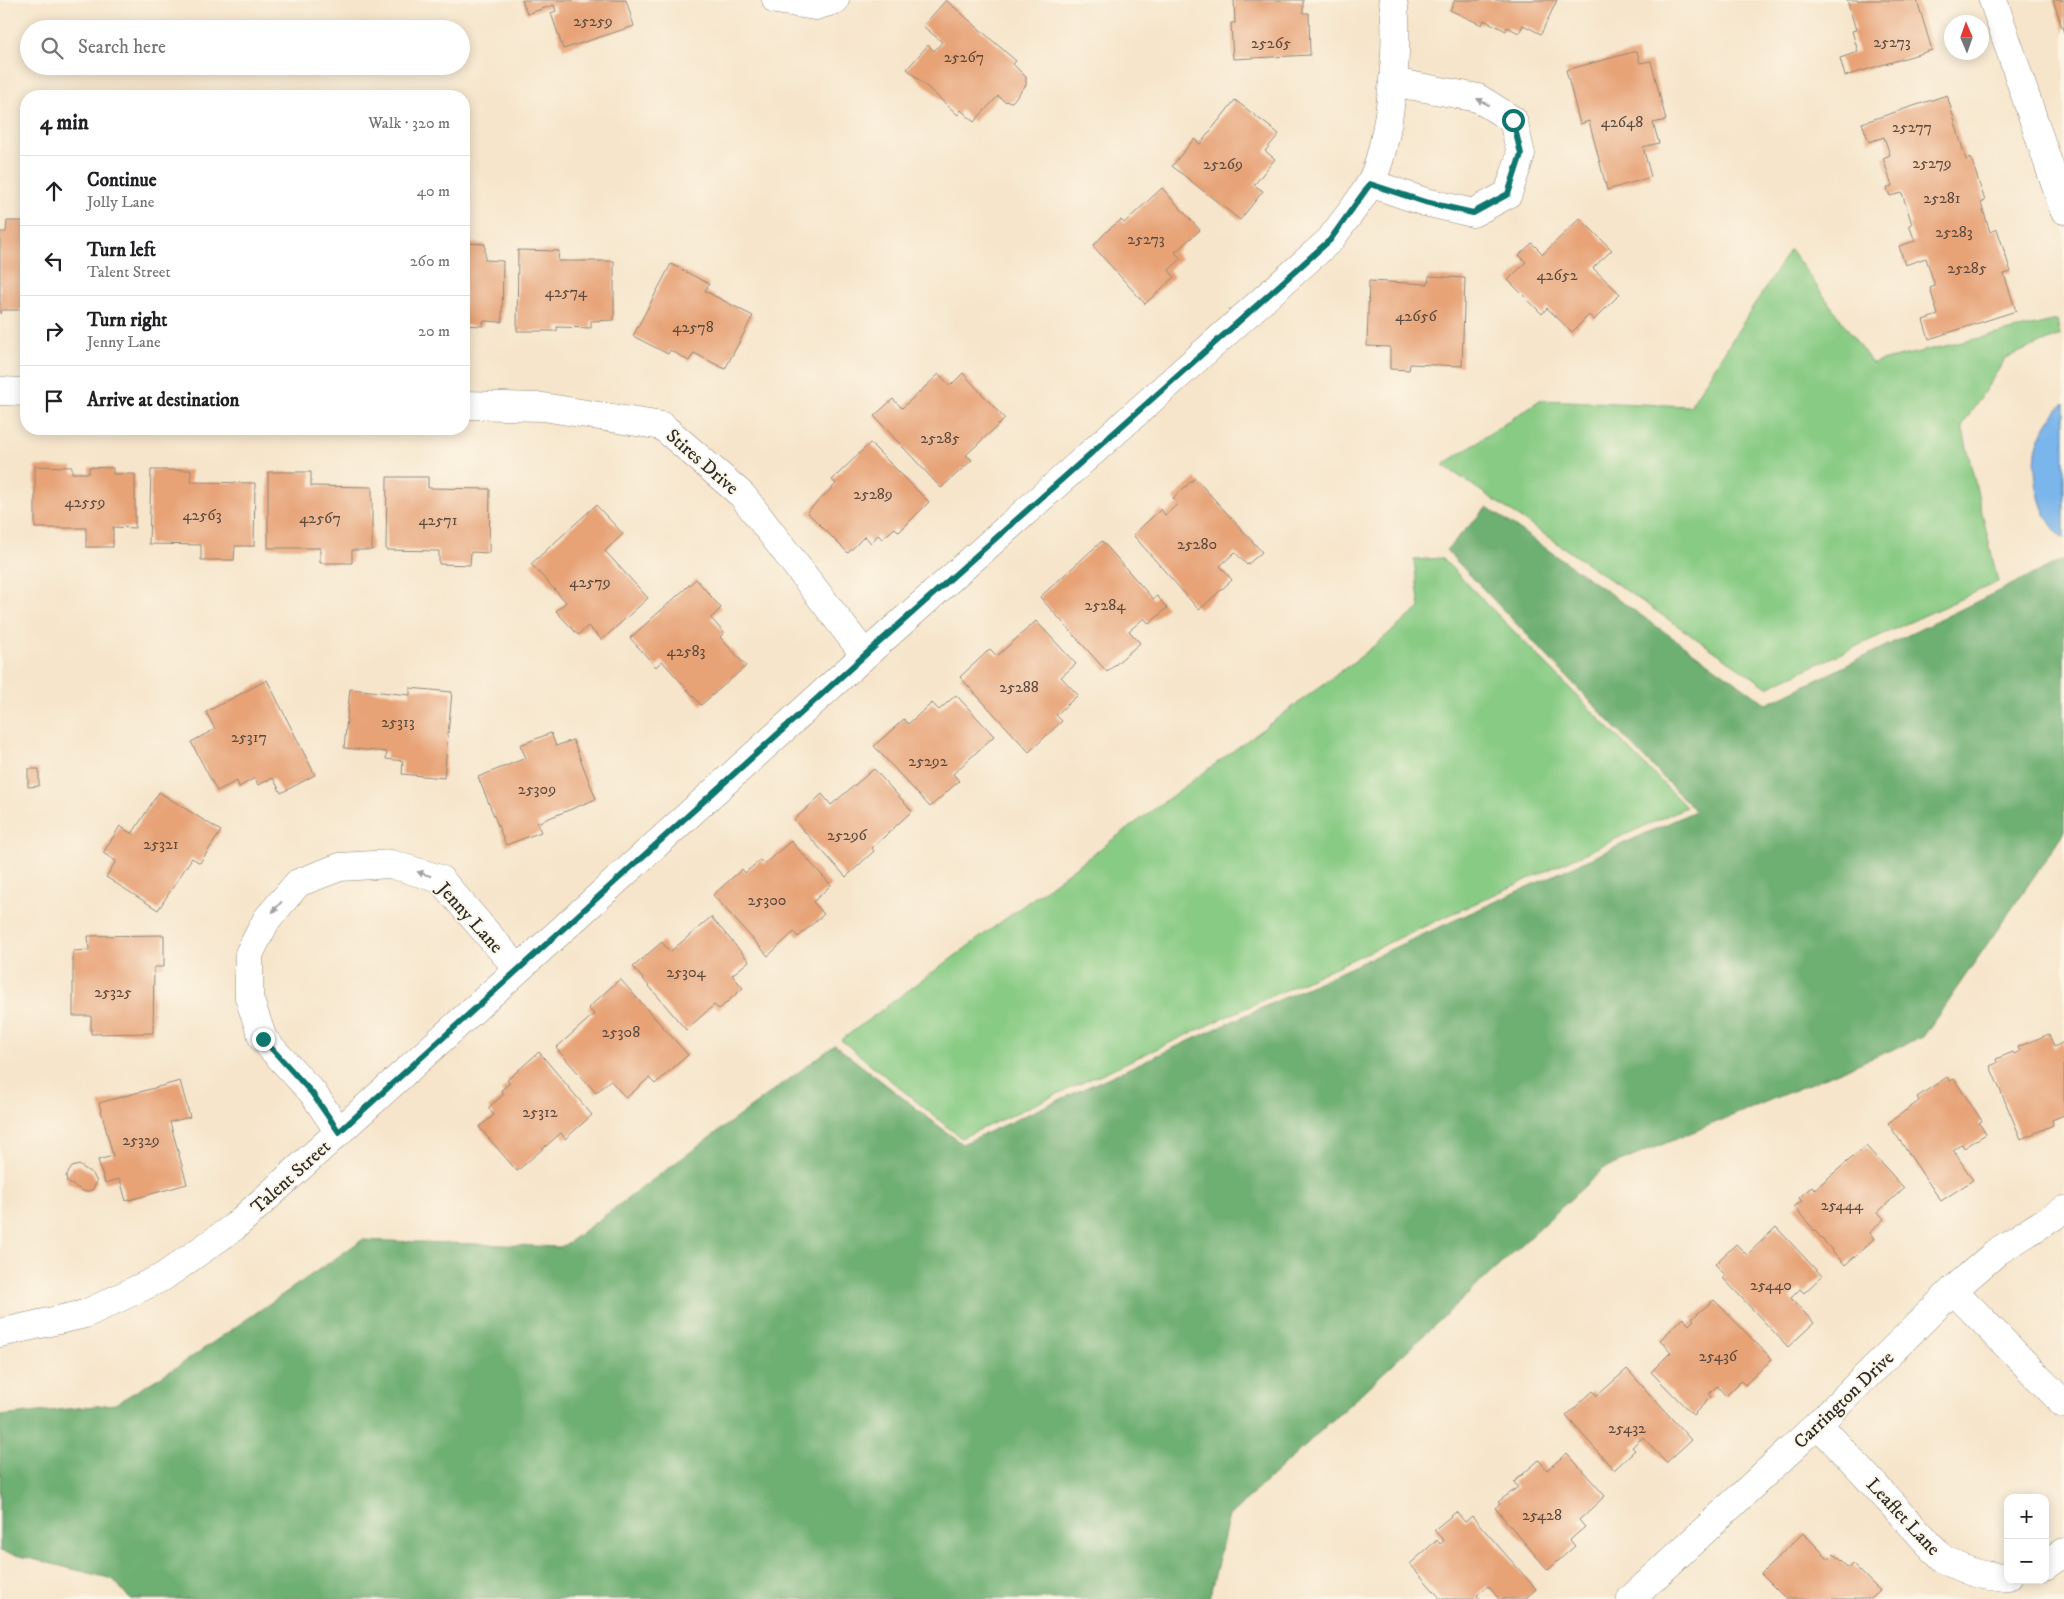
<!DOCTYPE html>
<meta charset="utf-8">
<style>
:root{--surface:#fff;--page:#f6f6f6;--text:#202124;--muted:#757577;--line:#e0e0e0}
body{margin:0;font-family:"IM FELL DW Pica",serif;background:var(--page);color:var(--text)}
.controls{position:absolute;right:15px;bottom:15px;display:grid;overflow:hidden;border-radius:10px;box-shadow:0 2px 12px #0003}
.controls button{width:45px;height:45px;display:grid;place-items:center;padding:0;border:0;border-bottom:1px solid var(--line);background:var(--surface);color:var(--text);font:25px sans-serif}
.compass{position:absolute;left:1944px;top:15px;width:45px;height:45px;border-radius:50%;background:var(--surface);box-shadow:0 2px 12px #0003;rotate:358deg}
.stop{position:absolute;width:15px;height:15px;margin:-11px;border:4px solid #0f766e;border-radius:50%;background:#fff}
.stop.end{background:#0f766e;border-color:#fff;box-shadow:0 1px 5px #0008}
.list{margin:0;padding:0;list-style:none}
h2{display:flex;justify-content:space-between;align-items:center;height:65px;margin:0;padding:0 20px;font-size:21px}
h2 small{font-size:16px;font-weight:400;color:var(--muted)}
.list li{display:grid;grid-template-columns:32px 1fr auto;gap:15px;align-items:center;box-sizing:border-box;height:70px;padding:0 20px;border-top:1px solid var(--line)}
.list b{display:block;font-size:19px;white-space:nowrap}
.list p{margin:0;font-size:16px;white-space:nowrap;color:var(--muted)}
.list em{font-size:16px;font-style:normal;color:var(--muted)}
.icon{flex:none;width:28px;height:28px;fill:none;stroke:currentColor;stroke-width:2;stroke-linecap:round;stroke-linejoin:round}
.map{position:relative;flex:none;width:2064px;height:1599px;overflow:hidden}
.search{position:absolute;background:var(--surface);box-shadow:0 2px 12px #0003;left:20px;top:20px;width:450px;height:55px;display:flex;align-items:center;gap:12px;box-sizing:border-box;padding:0 18px;border-radius:28px;color:var(--muted);font-size:19px}
.panel{position:absolute;background:var(--surface);box-shadow:0 2px 12px #0003;left:20px;top:90px;width:450px;height:345px;border-radius:20px}
.map>svg:first-child{display:block}
</style>
<div class="map">
<svg width="2064" height="1599" viewBox="0 0 2064 1599">
<rect width="100%" height="100%" fill="#fcf5e5"/>
<filter id="ink" filterUnits="userSpaceOnUse"><feTurbulence type="fractalNoise" baseFrequency=".02" numOctaves="2"/><feDisplacementMap in="SourceGraphic" scale="10" xChannelSelector="R" yChannelSelector="G"/><feConvolveMatrix kernelMatrix="1 2 1 2 8 2 1 2 1" color-interpolation-filters="sRGB"/></filter>
<filter id="wash" filterUnits="userSpaceOnUse"><feTurbulence type="fractalNoise" baseFrequency=".0096" numOctaves="4" result="noise"/><feDisplacementMap in="SourceGraphic" scale="20" xChannelSelector="R" yChannelSelector="G"/><feGaussianBlur stdDeviation="1.12" result="paint"/><feColorMatrix in="noise" values="0 0 0 0 0 0 0 0 0 0 0 0 0 0 0 0 0 1.4 0 .05"/><feComposite in="paint" operator="in"/></filter>
<g filter="url(#wash)">
<rect width="100%" height="100%" fill="#f6e5cb"/>
<path fill="#88cb84" stroke="#5a7b58" d="M1790,249L1872,363L2057,320L2060,335L2006,358L1962,426L1998,582L1767,687L1443,465L1540,400L1690,406Z
M1442,558L1686,807L961,1138L841,1040L1359,658L1420,608L1414,560Z"/>
<path fill="#6eaf72" stroke="#4c6d4e" d="M1487,507L1767,704L2064,559V833L1923,1037L1603,1169L1229,1516L1209,1599H130L113,1579L0,1551V1416L115,1404L180,1365L362,1240L562,1247L835,1045L962,1144L1695,811L1446,550Z"/>
<path fill="#7ab5eb" stroke="#52708b" d="M2064,403V539C2041,520 2032,483 2036,453C2037,437 2053,414 2064,403Z"/>
<g id="blocks">
<path fill="#e7a276" d="M522,0H626L634,26L563,49L551,13L556,11L554,5L527,14Z
M946,0L1016,61L1013,64L1026,77V85L1012,102L1004,101L998,96L974,122L961,110L958,115L907,69L928,45L934,51L942,42L923,26Z
M1234,0H1303V13H1309L1310,55L1233,59L1231,23H1235Z
M1455,0H1557L1541,34L1523,25L1519,33L1507,27L1506,31L1484,20L1482,25L1450,10Z
M1847,0H1917L1932,50L1845,76L1840,58L1858,52L1852,31L1856,30Z
M2053,0H2064V33Z
M1637,51L1640,63L1651,61L1666,120L1653,123L1659,143L1643,147L1651,177L1607,190L1589,121L1580,124L1566,70Z
M1947,95L1966,160L1971,158L1985,201L1981,203L1990,232L1997,229L2011,272L2004,274L2016,311L1929,339L1923,320L1938,315L1930,288L1935,286L1926,258L1905,265L1899,246L1915,241L1909,225L1912,224L1902,193L1890,196L1887,188L1892,186L1883,158L1890,155L1884,137L1869,142L1862,123Z
M1235,100L1279,134L1265,151L1275,159L1254,185L1263,191L1240,220L1172,166L1194,139L1200,144Z
M1162,188L1200,230L1175,252L1181,259L1169,270L1174,277L1145,304L1093,246L1108,230L1121,220L1124,223Z
M1580,218L1612,250L1593,268L1620,294L1594,320L1589,315L1572,332L1547,308L1542,314L1508,280L1526,262L1519,255L1532,243L1543,254Z
M7,221H26V310H2L0,314V232H6Z
M464,243L485,244V260L503,261L502,322L483,321V326L464,325Z
M518,250L559,251L558,261H614V320L591,321V328L557,327V331H517Z
M671,264L709,284L705,291L753,316L725,369L694,353L689,361L670,350L668,354L633,336Z
M1429,276L1465,278L1462,366L1410,364L1409,370L1390,369V347L1367,346L1369,281L1428,284Z
M963,373L1005,419L966,455L972,460L941,488L874,416L893,399L902,408L939,374L950,386Z
M870,443L929,502L899,532L895,528L882,539L878,535L871,543L865,536L848,553L807,512L836,484L832,480Z
M35,466L72,467V473H89V467L113,468V474H135V528L113,527V547H86V528H35Z
M151,470H191V482L255,483L254,546H235L234,560H201V545L149,544Z
M268,472H311V486L372,487V550H352V563H320V548H268Z
M387,477H428V488L490,489L489,553L471,552L470,565L439,564V551L386,550Z
M1195,478L1262,552L1247,565L1235,552L1220,566L1232,580L1199,610L1133,535L1161,509L1165,515L1178,504L1173,498Z
M596,505L623,534L605,551L648,598L602,640L588,626L578,635L556,611L566,602L531,564Z
M1102,541L1153,599L1157,596L1167,608L1149,624L1144,618L1129,631L1140,643L1107,672L1040,597Z
M696,579L721,608L711,618L724,633L720,637L746,666L701,705L662,661L656,667L630,638Z
M1036,621L1076,664L1061,677L1078,695L1056,715L1062,721L1029,752L960,677L990,649L997,656Z
M267,680L315,775L281,793L273,778L258,785L255,778L239,787L237,781L217,791L191,742L215,729L206,712Z
M410,688L452,692L444,778L402,774L403,761L386,759L387,752L344,748L350,689L410,695Z
M956,695L994,736L953,774L959,781L930,807L874,746L904,719L908,724L932,703L939,710Z
M551,733L556,746L573,740L596,799L537,823L541,832L506,845L478,777L526,758L520,745Z
M28,769H39V786L28,787Z
M874,769L912,811L872,848L874,851L846,877L794,820L822,794L831,805Z
M159,792L221,831L200,863L192,858L158,910L106,877L116,861L103,853L120,826L132,834Z
M791,841L831,885L813,902L824,914L798,937L794,932L768,956L713,895L742,869L745,873L760,860L764,864Z
M711,917L749,961L732,975L743,988L719,1009L714,1005L686,1030L633,967L662,942L670,952Z
M164,935V967H154L153,1033L91,1034V1016H73V951L89,950L88,936Z
M620,979L688,1055L655,1084L649,1078L626,1098L610,1080L596,1093L556,1048L594,1014L588,1008Z
M2049,1034L2054,1047L2064,1042V1115L2052,1120L2053,1125L2021,1139L1990,1066L1997,1063L1996,1059L2013,1052L2014,1054L2020,1051L2018,1047Z
M539,1052L592,1115L565,1139L561,1133L517,1171L479,1127L494,1115L488,1108L504,1094L501,1090L510,1083L507,1080Z
M1947,1077L1950,1081L1954,1079L1982,1121L1979,1123L1986,1134L1964,1148L1962,1144L1953,1150L1973,1180L1941,1201L1888,1123L1919,1101L1917,1097Z
M180,1081L190,1117L170,1122L187,1184L126,1201L120,1179L105,1183L98,1160L113,1156L99,1103Z
M1866,1146L1904,1188L1878,1212L1884,1219L1869,1233L1874,1239L1845,1265L1794,1207L1802,1201L1799,1198L1812,1186L1815,1189Z
M79,1165L93,1174L97,1182L92,1190L85,1192L67,1182L66,1176L72,1167Z
M1776,1227L1822,1276L1804,1293L1800,1289L1791,1298L1814,1323L1788,1347L1723,1278L1726,1276L1715,1264L1736,1244L1747,1255Z
M1714,1300L1772,1359L1745,1385L1741,1381L1726,1396L1717,1386L1709,1394L1711,1397L1693,1415L1651,1372L1671,1352L1660,1340L1683,1318L1689,1325L1694,1320L1692,1318Z
M1627,1369L1691,1440L1666,1463L1643,1437L1632,1447L1635,1450L1614,1470L1566,1416L1593,1391L1597,1396Z
M1567,1453L1605,1496L1579,1520L1585,1527L1570,1540L1575,1546L1548,1570L1495,1508L1500,1504L1498,1502L1518,1487L1514,1482L1539,1460L1547,1470Z
M1456,1512L1465,1522L1472,1516L1536,1589L1525,1599H1499L1488,1586L1477,1595L1480,1599H1441L1410,1564L1437,1540L1440,1544L1444,1541L1434,1530Z
M1803,1533L1829,1559L1834,1554L1848,1568L1852,1563L1880,1591L1871,1599H1786L1761,1574Z"/>
</g>
</g>
<g filter="url(#ink)">
<use href="#blocks" fill-opacity="0" stroke="#90887b" stroke-width="1"/>
<g fill="none" stroke-linecap="round" stroke-linejoin="round">
<defs>
<path id="minor" d="M776,0L815,6L835,0
M1993,0L2064,210
M1370,183L1425,202L1473,213L1508,194L1521,154L1513,120L1478,98L1393,82
M0,391L26,392
M464,405L543,407L662,426L742,495L865,655
M339,1132L313,1093L263,1039L249,998V954L267,919L298,883L340,867L391,864L440,879L518,969
M1953,1290L2064,1404
M0,1333L85,1314L163,1277L234,1227L865,655L1330,240C1343,222 1359,203 1370,184C1390,146 1400,42 1393,0
M1818,1424L1943,1559C1964,1570 1984,1579 2008,1576
M2045,1566L2064,1552
M1631,1599L1818,1424L1953,1290L1998,1251L2064,1210"/>
</defs>
<use href="#minor" stroke="#90887b" stroke-width="29"/>
<use href="#minor" stroke="#fff" stroke-width="28"/>
</g>
<defs><path id="oneway-solid" d="M-6-.8H1V-3.2L6.5 0L1 3.2V.8H-6Z" transform="scale(1.25)"/></defs>
<g fill="#a0a0a0">
<use href="#oneway-solid" transform="translate(1483 102) rotate(-151)"/>
<use href="#oneway-solid" transform="translate(424 874) rotate(-162)"/>
<use href="#oneway-solid" transform="translate(277 907) rotate(131)"/>
</g>
</g>
<g fill="none" stroke-linecap="round" stroke-linejoin="round" filter="url(#ink)">
<path stroke="#0f766e" stroke-width="6" d="M263,1039L312,1093L339,1132L865,655L1330,240L1370,184L1425,202L1473,213L1508,194L1521,154L1513,120"/>
</g>
<g text-anchor="middle" stroke-width="4" stroke-linejoin="round" paint-order="stroke">
<g font-size="16" fill="#5a493e">
<text x="593" y="26">25259</text>
<text x="1892" y="47">25273</text>
<text x="1271" y="48">25265</text>
<text x="964" y="62">25267</text>
<text x="1622" y="127">42648</text>
<text x="1912" y="132">25277</text>
<text x="1932" y="168">25279</text>
<text x="1223" y="169">25269</text>
<text x="1942" y="203">25281</text>
<text x="1954" y="237">25283</text>
<text x="1146" y="244">25273</text>
<text x="1967" y="273">25285</text>
<text x="1557" y="280">42652</text>
<text x="566" y="297">42574</text>
<text x="1416" y="321">42656</text>
<text x="693" y="332">42578</text>
<text x="940" y="443">25285</text>
<text x="873" y="499">25289</text>
<text x="85" y="507">42559</text>
<text x="202" y="520">42563</text>
<text x="320" y="523">42567</text>
<text x="438" y="525">42571</text>
<text x="1197" y="549">25280</text>
<text x="590" y="587">42579</text>
<text x="1105" y="610">25284</text>
<text x="686" y="656">42583</text>
<text x="1019" y="692">25288</text>
<text x="398" y="727">25313</text>
<text x="249" y="742">25317</text>
<text x="928" y="766">25292</text>
<text x="537" y="794">25309</text>
<text x="847" y="840">25296</text>
<text x="161" y="849">25321</text>
<text x="767" y="905">25300</text>
<text x="686" y="977">25304</text>
<text x="113" y="997">25325</text>
<text x="621" y="1037">25308</text>
<text x="540" y="1117">25312</text>
<text x="141" y="1145">25329</text>
<text x="1842" y="1210">25444</text>
<text x="1771" y="1290">25440</text>
<text x="1718" y="1361">25436</text>
<text x="1627" y="1433">25432</text>
<text x="1542" y="1520">25428</text>
</g>
<g font-size="19" fill="#2b2b2b" stroke="#fcf5e5">
<text transform="translate(703 461) rotate(41)" y="7">Stires Drive</text>
<text transform="translate(471 917) rotate(48)" y="7">Jenny Lane</text>
<text transform="translate(290 1176) rotate(-42)" y="7">Talent Street</text>
<text transform="translate(1843 1399) rotate(-44)" y="7">Carrington Drive</text>
<text transform="translate(1904 1516) rotate(47)" y="7">Leaflet Lane</text>
</g>
</g>
</svg>
<div class="controls">
<button>+</button>
<button>−</button>
</div>
<svg class="compass" viewBox="-18 -18 36 36"><path d="M0-13l5 13h-10z" fill="#e53935"/><path d="M0 13l5-13h-10z" fill="#757577"/></svg>
<div class="stop" style="left:1513px;top:120px"></div>
<div class="stop end" style="left:263px;top:1039px"></div>
<div class="search"><svg class="icon" aria-label="search" viewBox="0 0 24 24"><circle cx="10" cy="10" r="6"/><path d="M15 15l6 6"/></svg>Search here</div>
<section class="panel">
<h2>4 min<small>Walk · 320 m</small></h2>
<ul class="list">
<li><svg class="icon" aria-label="ahead" viewBox="0 0 24 24"><path d="M12 20V5M6 11l6-6 6 6"/></svg><div><b>Continue</b><p>Jolly Lane</p></div><em>40 m</em></li>
<li><svg class="icon" aria-label="left" viewBox="0 0 24 24"><path d="M17 20v-9H6M10 6l-5 5 5 5"/></svg><div><b>Turn left</b><p>Talent Street</p></div><em>260 m</em></li>
<li><svg class="icon" aria-label="right" viewBox="0 0 24 24"><path d="M7 20v-9h11M14 6l5 5-5 5"/></svg><div><b>Turn right</b><p>Jenny Lane</p></div><em>20 m</em></li>
<li><svg class="icon" aria-label="arrive" viewBox="0 0 24 24"><path d="M6 21V4h12l-3 4 3 4H6"/></svg><div><b>Arrive at destination</b></div></li>
</ul>
</section>
</div>
